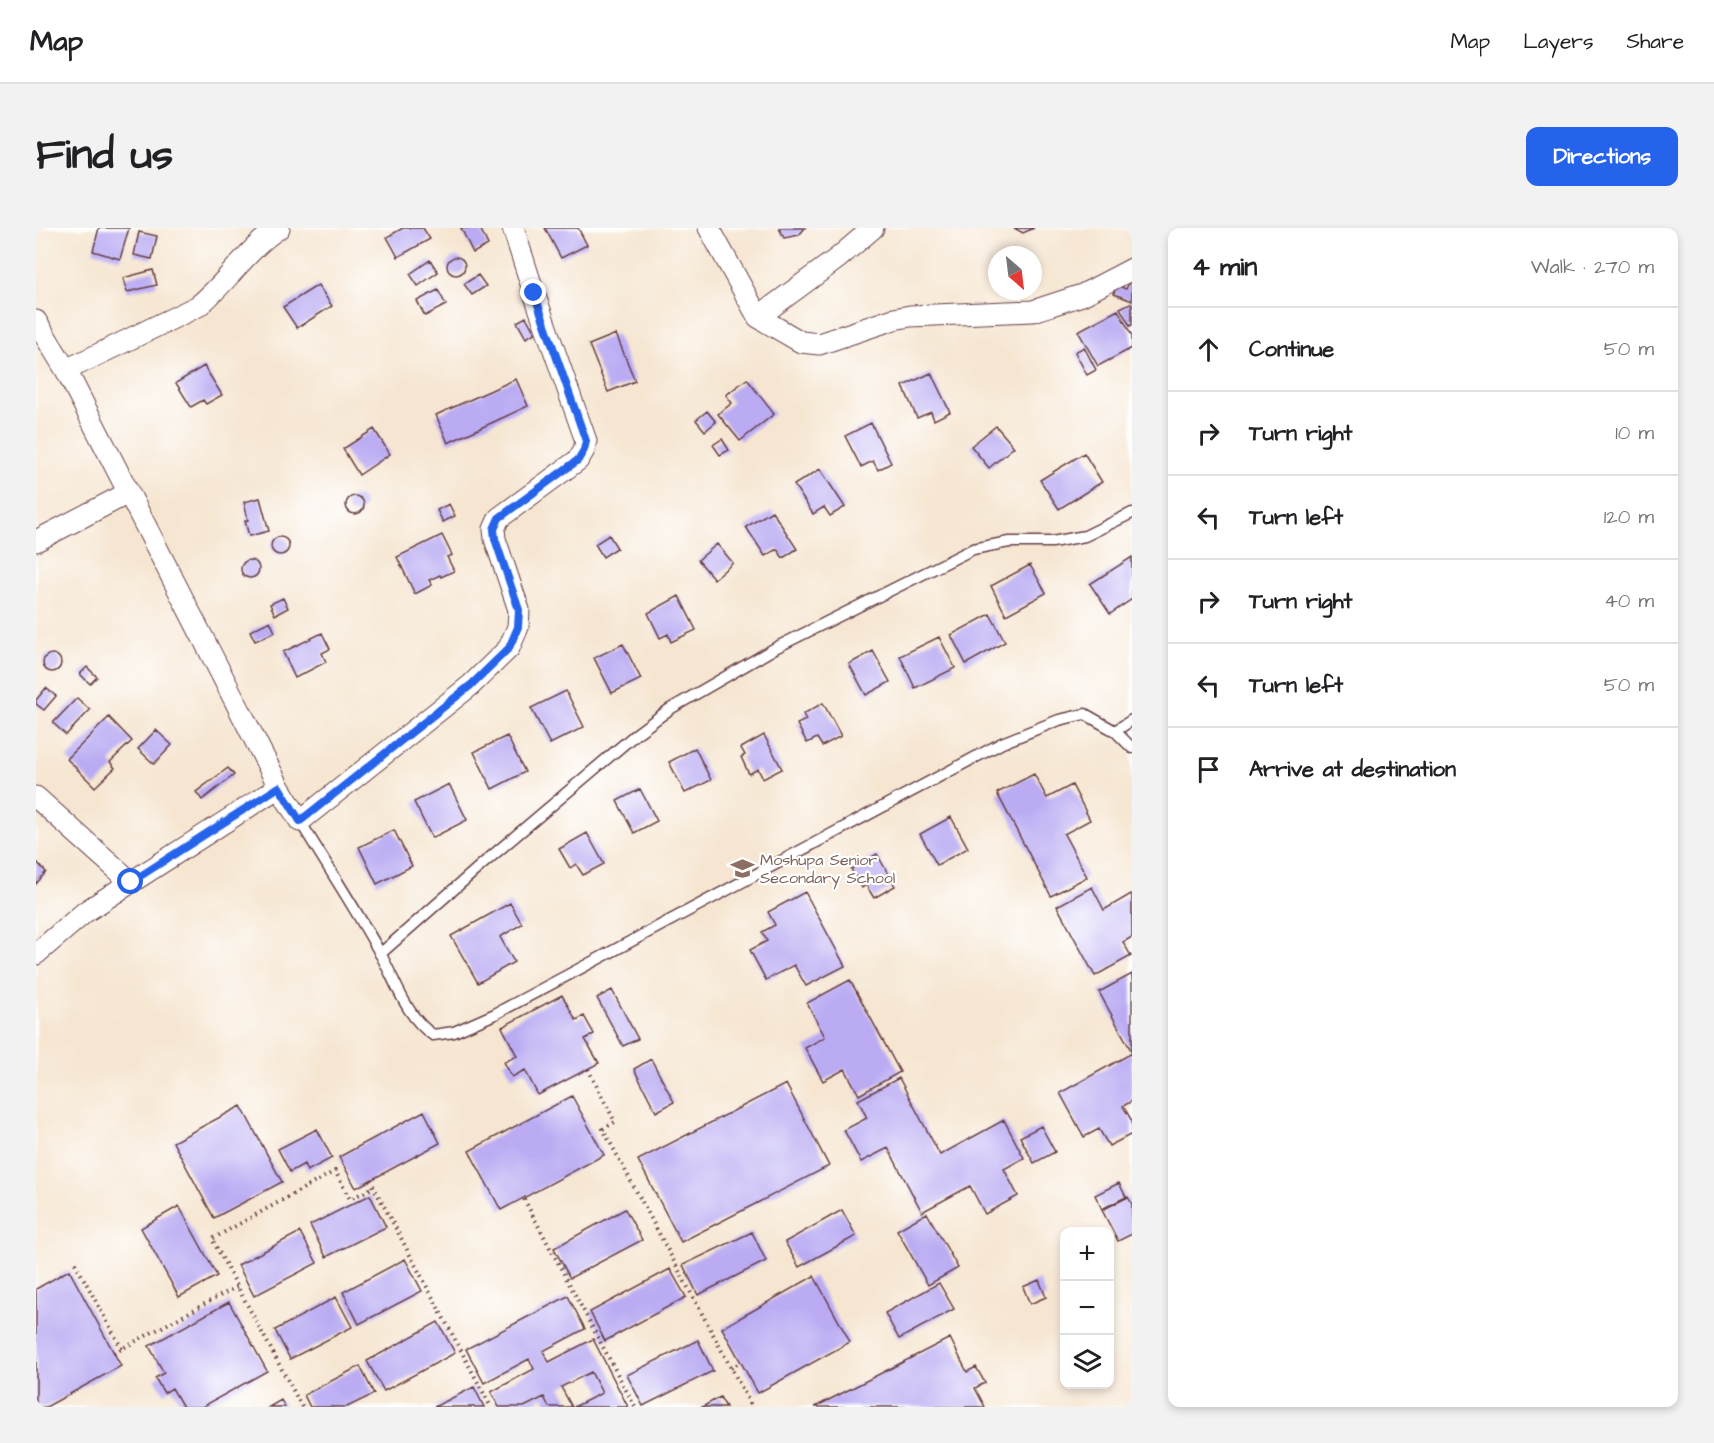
<!DOCTYPE html>
<meta charset="utf-8">
<style>
:root{--surface:#fff;--page:#f2f2f2;--text:#202124;--muted:#757577;--line:#e0e0e0;--accent:#2563eb}
body{margin:0;font-family:"Architects Daughter",sans-serif;background:var(--page);color:var(--text)}
.controls{position:absolute;right:18px;bottom:18px;display:grid;overflow:hidden;border-radius:12px;box-shadow:0 3px 9px #0003}
.controls button{width:54px;height:54px;display:grid;place-items:center;padding:0;border:0;border-bottom:2px solid var(--line);background:var(--surface);color:var(--text);font:30px sans-serif}
.compass{position:absolute;left:952px;top:18px;width:54px;height:54px;border-radius:50%;background:var(--surface);box-shadow:0 3px 9px #0003;rotate:152deg}
.stop{position:absolute;width:18px;height:18px;margin:-14px;border:4px solid #2563eb;border-radius:50%;background:#fff}
.stop.end{background:#2563eb;border-color:#fff;box-shadow:0 2px 6px #0008}
.list{margin:0;padding:0;list-style:none}
h2{display:flex;justify-content:space-between;align-items:center;height:78px;margin:0;padding:0 24px;font-size:26px}
h2 small{font-size:20px;font-weight:400;color:var(--muted)}
.list li{display:grid;grid-template-columns:39px 1fr auto;gap:18px;align-items:center;box-sizing:border-box;height:84px;padding:0 24px;border-top:2px solid var(--line)}
.list b{display:block;font-size:22px;white-space:nowrap}
.list em{font-size:20px;font-style:normal;color:var(--muted)}
.icon{flex:none;width:33px;height:33px;fill:none;stroke:currentColor;stroke-width:2;stroke-linecap:round;stroke-linejoin:round}
.map{position:relative;flex:none;width:1096px;height:1179px;overflow:hidden;border-radius:12px}
header{display:flex;align-items:center;gap:36px;box-sizing:border-box;height:84px;padding:0 30px;background:var(--surface);border-bottom:2px solid var(--line)}
header strong{font-size:28px}
nav{display:flex;gap:33px;margin-inline-start:auto;font-size:21px}
.intro{display:flex;align-items:center;justify-content:space-between;box-sizing:border-box;height:144px;padding:0 36px}
h1{margin:0;font-size:42px}
.button{padding:15px 27px;border-radius:12px;background:var(--accent);color:#fff;font-size:21px;font-weight:700}
main{display:flex;gap:36px;padding:0 36px}
aside{flex:1;background:var(--surface);border-radius:12px;box-shadow:0 3px 9px #0003}
.map>svg:first-child{display:block}
</style>
<header>
<strong>Map</strong>
<nav><a>Map</a><a>Layers</a><a>Share</a></nav>
</header>
<div class="intro"><h1>Find us</h1><a class="button">Directions</a></div>
<main>
<div class="map">
<svg width="1096" height="1179" viewBox="0 0 1096 1179">
<rect width="100%" height="100%" fill="#fff"/>
<filter id="ink" filterUnits="userSpaceOnUse"><feTurbulence type="fractalNoise" baseFrequency=".0167" numOctaves="2"/><feDisplacementMap in="SourceGraphic" scale="12" xChannelSelector="R" yChannelSelector="G"/><feConvolveMatrix kernelMatrix="1 2 1 2 8 2 1 2 1" color-interpolation-filters="sRGB"/></filter>
<filter id="wash" filterUnits="userSpaceOnUse"><feTurbulence type="fractalNoise" baseFrequency=".008" numOctaves="4" result="noise"/><feDisplacementMap in="SourceGraphic" scale="24" xChannelSelector="R" yChannelSelector="G"/><feGaussianBlur stdDeviation="1.35" result="paint"/><feColorMatrix in="noise" values="0 0 0 0 0 0 0 0 0 0 0 0 0 0 0 0 0 1.4 0 .05"/><feComposite in="paint" operator="in"/></filter>
<g filter="url(#wash)">
<rect width="100%" height="100%" fill="#f6e6d1"/>
<g id="blocks">
<path fill="#baabf3" d="M63,0H93L84,31L57,23Z
M367,0H387L394,11L362,29L351,9Z
M425,0H444L452,17L437,25Z
M509,0H542L551,17L525,30Z
M743,0H769L763,7L748,10Z
M978,0H998L987,5Z
M103,4L121,8L116,31L98,27Z
M411 38a9 9 0 1 1 18 0a9 9 0 1 1-18 0Z
M394,32L402,44L382,58L374,46Z
M117,42L121,57L91,64L87,50Z
M442,47L450,58L436,67L428,56Z
M1096,48V73L1078,66L1080,57L1090,61Z
M282,57L296,78L261,100L247,79Z
M402,62L410,77L389,88L381,73Z
M1092,76H1096V97L1094,98L1084,80Z
M1082,82L1096,108V120L1062,138L1042,103Z
M490,89L499,105L490,110L481,94Z
M580,106L599,153L572,164L553,117Z
M1048,119L1060,142L1051,147L1039,124Z
M168,138L186,167L170,176L167,172L155,179L140,155Z
M895,145L914,184L898,192L895,184L881,190L867,158Z
M480,151L492,178L412,215L400,187Z
M711,151L738,186L704,213L682,186L696,175L690,167Z
M671,183L680,194L669,203L660,192Z
M835,195L855,235L842,242L837,233L825,239L809,208Z
M960,198L978,219L953,240L935,218Z
M338,201L354,226L323,247L307,221Z
M686,211L693,222L684,227L677,217Z
M1048,225L1066,254L1023,281L1004,252Z
M784,241L809,279L794,288L788,279L777,286L758,257Z
M310 277a9 9 0 1 1 18 0a9 9 0 1 1-18 0Z
M224,270L233,303L213,308L209,293L212,292L208,274Z
M413,276L419,288L407,294L401,282Z
M736,283L761,321L747,330L741,321L729,328L710,299Z
M406,307L416,327L411,329L418,343L405,349L404,347L393,352L396,357L379,366L361,329Z
M573,307L581,320L567,329L559,316Z
M235 318a9 9 0 1 1 18 0a9 9 0 1 1-18 0Z
M681,316L697,335L678,351L662,332Z
M1096,329V371L1074,386L1054,356Z
M205 341a9 9 0 1 1 18 0a9 9 0 1 1-18 0Z
M994,337L1010,365L970,387L955,358Z
M643,368L660,402L635,414L632,406L624,410L612,385Z
M247,370L252,380L239,387L234,376Z
M954,386L969,414L930,436L915,407Z
M234,393L239,404L219,413L214,403Z
M286,405L294,421L286,425L290,434L259,450L247,424Z
M903,409L919,440L879,460L864,428Z
M587,416L605,451L576,465L558,430Z
M837,423L854,454L830,467L813,436Z
M7 435a9 9 0 1 1 18 0a9 9 0 1 1-18 0Z
M51,439L61,449L54,456L44,446Z
M10,460L20,468L8,482L0,476V472Z
M530,463L548,499L514,516L495,480Z
M41,470L54,482L30,507L17,495Z
M787,475L805,508L786,518L781,510L771,515L761,496L770,492L767,486Z
M73,489L96,513L74,534L79,540L59,559L31,531Z
M120,502L136,517L118,536L102,521Z
M728,507L746,541L727,551L722,541L713,546L705,529L709,527L705,520Z
M471,508L489,544L456,561L438,524Z
M659,520L675,552L649,565L633,534Z
M192,540L198,547L166,572L160,564Z
M998,546L1011,570L1036,557L1054,592L1028,606L1051,649L1015,668L961,565Z
M413,556L431,592L396,610L378,574Z
M604,561L621,593L598,605L581,573Z
M915,589L932,620L901,637L884,606Z
M358,602L376,638L341,656L323,619Z
M551,605L568,636L547,647L540,636L534,640L523,621Z
M841,626L859,658L838,670L830,657L826,660L815,641Z
M0,633L10,644L0,656Z
M1056,659L1068,682L1095,666L1096,668V709L1087,714L1095,728L1059,748L1021,678Z
M769,664L809,738L770,758L758,737L730,752L714,722L731,713L726,704L739,697L732,684Z
M474,675L486,696L464,709L478,734L442,755L415,708Z
M1096,746V824L1063,764Z
M814,752L864,844L823,867L809,841L787,853L769,820L789,809L771,775Z
M576,762L602,811L587,818L561,770Z
M526,767L540,792L548,788L558,806L549,811L563,835L502,867L489,842L476,849L468,834L481,828L466,799Z
M1096,825V873L1087,878L1096,893V906L1073,918L1063,901L1048,909L1024,865Z
M615,831L638,874L620,884L598,841Z
M863,850L904,927L968,892L988,930L968,941L982,968L949,986L934,958L886,984L852,920L825,934L808,902L831,890L822,872Z
M750,856L793,938L645,1014L602,932Z
M536,868L568,927L465,982L433,923Z
M205,878L246,954L178,990L137,914Z
M388,883L404,915L320,960L303,929Z
M1005,898L1019,924L998,935L984,909Z
M281,901L296,930L271,943L268,936L254,944L242,921Z
M1083,955L1090,969L1066,981L1059,967Z
M334,967L350,999L290,1029L274,997Z
M1092,969L1096,976V1006L1082,1013L1066,982Z
M143,978L181,1048L143,1069L105,1000Z
M589,981L606,1012L534,1050L518,1020Z
M806,982L820,1008L763,1039L749,1014Z
M891,985L922,1040L892,1057L861,1002Z
M264,1004L281,1035L218,1068L202,1037Z
M716,1004L730,1033L662,1067L647,1037Z
M369,1031L386,1063L323,1096L307,1064Z
M634,1041L650,1069L569,1113L554,1084Z
M33,1042L85,1138L10,1179H0V1061Z
M778,1048L814,1114L722,1165L686,1100Z
M1003,1052L1010,1069L994,1076L987,1059Z
M903,1055L918,1081L863,1111L849,1085Z
M532,1068L549,1101L507,1123L513,1134L557,1111L592,1179H538L566,1165L555,1144L525,1159L536,1179H513L508,1169L488,1179H463L455,1164L498,1141L493,1131L448,1155L430,1121Z
M300,1069L316,1099L254,1131L239,1102Z
M193,1074L231,1143L166,1179H147L136,1160L128,1165L119,1150L128,1145L113,1118Z
M402,1094L419,1125L348,1163L331,1133Z
M914,1110L931,1144L940,1139L949,1155L939,1160L949,1179H779Z
M662,1112L677,1143L607,1178L591,1147Z
M324,1138L338,1166L311,1179H274L268,1167Z
M438,1159L448,1179H398Z
M684,1169L690,1179H666Z
M245,1172L249,1179H233Z"/>
</g>
</g>
<g filter="url(#ink)">
<use href="#blocks" fill-opacity="0" stroke="#643d44" stroke-width="1.5"/>
<g fill="none" stroke-linecap="round" stroke-linejoin="round">
<defs>
<path id="service" d="M1079,503L1096,492
M264,593C291,638 320,681 345,727C360,754 370,789 397,807L418,804L459,786L966,515L1023,492L1049,486L1079,503L1096,520
M344,726L450,633L600,506L634,481L741,419L937,321L973,314H1016L1049,308L1096,285"/>
<path id="minor" d="M673,0L722,89L765,114L783,116L858,91L874,88L997,83L1046,67L1096,41
M722,89L802,30L837,0
M0,93L30,142L243,559L264,593L435,457L473,420L482,399L483,382L459,311L458,301L463,290L542,232L548,222L550,213L498,65L477,0
M30,142L162,78C192,54 211,21 243,0
M0,313L92,265
M0,569L95,654
M0,726L49,684L243,559"/>
</defs>
<use href="#service" stroke="#643d44" stroke-width="13"/>
<use href="#minor" stroke="#643d44" stroke-width="23"/>
<path stroke="#643d44" stroke-width="4" stroke-dasharray="1.5 4.5" stroke-linecap="butt" d="M552,841L579,894L567,901L716,1179
M334,952L455,1179
M488,971L599,1179
M39,1035L86,1121
M78,1125L202,1058
M695,1140L705,1134
M266,1179L176,1011L299,943L314,971L338,959"/>
<use href="#service" stroke="#fff" stroke-width="10"/>
<use href="#minor" stroke="#fff" stroke-width="21"/>
</g>
</g>
<g fill="none" stroke-linecap="round" stroke-linejoin="round" filter="url(#ink)">
<path stroke="#2563eb" stroke-width="8" d="M95,654L243,559L264,593L435,457L473,420L482,399L483,382L459,311L458,301L463,290L542,232L548,222L550,213L498,65"/>
</g>
<defs>
<symbol id="school-bare" viewBox="-9 -9 18 18"><path d="M0-5L7-2L0 1L-7-2ZM-4 1L0 2.5L4 1V4Q0 6-4 4Z" fill="#8d6e63" stroke="#fff" stroke-width="2.5" paint-order="stroke"/></symbol>
</defs>
<g fill-rule="evenodd">
<use href="#school-bare" x="690" y="624" width="33" height="33"/>
</g>
<g text-anchor="middle" stroke-width="4.5" stroke-linejoin="round" paint-order="stroke">
<g font-size="16" fill="#785e54" stroke="#fff" text-anchor="start">
<text x="724" y="637">Moshupa Senior<tspan x="724" dy="18">Secondary School</tspan></text>
</g>
</g>
</svg>
<div class="controls">
<button>+</button>
<button>−</button>
<button><svg class="icon" aria-label="layers" viewBox="0 0 24 24"><path d="M12 4l9 5-9 5-9-5zM3 14l9 5 9-5"/></svg></button>
</div>
<svg class="compass" viewBox="-18 -18 36 36"><path d="M0-13l5 13h-10z" fill="#e53935"/><path d="M0 13l5-13h-10z" fill="#757577"/></svg>
<div class="stop" style="left:95px;top:654px"></div>
<div class="stop end" style="left:498px;top:65px"></div>
</div>
<aside>
<h2>4 min<small>Walk · 270 m</small></h2>
<ul class="list">
<li><svg class="icon" aria-label="ahead" viewBox="0 0 24 24"><path d="M12 20V5M6 11l6-6 6 6"/></svg><div><b>Continue</b></div><em>50 m</em></li>
<li><svg class="icon" aria-label="right" viewBox="0 0 24 24"><path d="M7 20v-9h11M14 6l5 5-5 5"/></svg><div><b>Turn right</b></div><em>10 m</em></li>
<li><svg class="icon" aria-label="left" viewBox="0 0 24 24"><path d="M17 20v-9H6M10 6l-5 5 5 5"/></svg><div><b>Turn left</b></div><em>120 m</em></li>
<li><svg class="icon" aria-label="right" viewBox="0 0 24 24"><path d="M7 20v-9h11M14 6l5 5-5 5"/></svg><div><b>Turn right</b></div><em>40 m</em></li>
<li><svg class="icon" aria-label="left" viewBox="0 0 24 24"><path d="M17 20v-9H6M10 6l-5 5 5 5"/></svg><div><b>Turn left</b></div><em>50 m</em></li>
<li><svg class="icon" aria-label="arrive" viewBox="0 0 24 24"><path d="M6 21V4h12l-3 4 3 4H6"/></svg><div><b>Arrive at destination</b></div></li>
</ul>
</aside>
</main>
